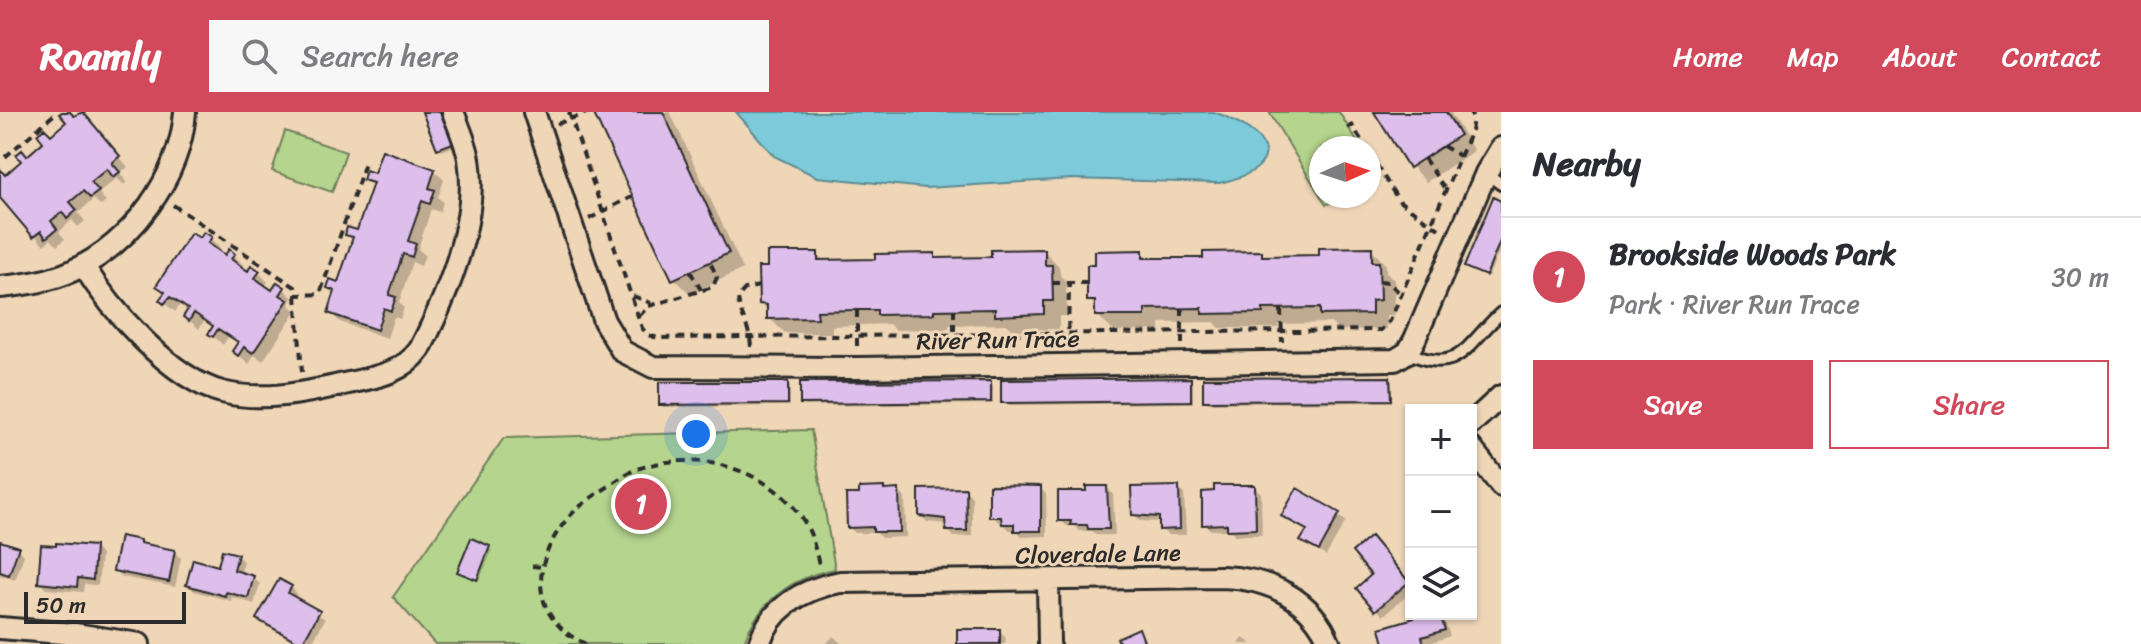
<!DOCTYPE html>
<meta charset="utf-8">
<style>
:root{--surface:#fff;--page:#f7f7f7;--text:#2b2b33;--muted:#7c7c81;--line:#e1e1e2;--accent:#d1495b}
body{margin:0;font-family:Sriracha,sans-serif;background:var(--page);color:var(--text)}
.controls{position:absolute;right:24px;bottom:24px;display:grid;overflow:hidden;border-radius:0px;box-shadow:0 2px 6px #0004}
.controls button{width:72px;height:72px;display:grid;place-items:center;padding:0;border:0;border-bottom:2px solid var(--line);background:var(--surface);color:var(--text);font:40px sans-serif}
.compass{position:absolute;left:1309px;top:24px;width:72px;height:72px;border-radius:50%;background:var(--surface);box-shadow:0 2px 6px #0004;rotate:87deg}
.scale{position:absolute;left:24px;bottom:20px;width:162px;box-sizing:border-box;padding-left:8px;border:4px solid #2b2b2b;border-top:0;font-size:22px;line-height:28px;white-space:nowrap;color:#2b2b2b;-webkit-text-stroke:6px #efd6b7;paint-order:stroke}
.you{position:absolute;left:696px;top:322px;width:28px;height:28px;margin:-20px;border:6px solid #fff;border-radius:50%;background:#1a73e8;box-shadow:0 0 0 12px #1a73e833}
.badge{display:grid;place-items:center;width:52px;height:52px;border-radius:50%;background:var(--accent);color:#fff;font-size:26px;font-weight:700}
.pin{position:absolute;translate:-50% -50%;border:4px solid #fff;box-shadow:0 2px 8px #0006}
.list{margin:0;padding:0;list-style:none}
h2{display:flex;justify-content:space-between;align-items:center;height:104px;margin:0;padding:0 32px;font-size:34px}
h2 small{font-size:26px;font-weight:400;color:var(--muted)}
.list li{display:grid;grid-template-columns:52px 1fr auto;gap:24px;align-items:center;box-sizing:border-box;height:120px;padding:0 32px;border-top:2px solid var(--line)}
.list b{display:block;font-size:30px;white-space:nowrap}
.list p{margin:0;font-size:26px;white-space:nowrap;color:var(--muted)}
.list em{font-size:26px;font-style:normal;color:var(--muted)}
.actions{display:flex;gap:16px;padding:24px 32px}
.actions a{flex:1;padding:18px 0;border:2px solid var(--accent);border-radius:0px;text-align:center;font-size:28px;color:var(--accent)}
.actions .main{background:var(--accent);color:#fff}
.icon{flex:none;width:44px;height:44px;fill:none;stroke:currentColor;stroke-width:2;stroke-linecap:round;stroke-linejoin:round}
.map{position:relative;flex:none;width:1501px;height:532px;overflow:hidden}
header{display:flex;align-items:center;gap:48px;box-sizing:border-box;height:112px;padding:0 40px;background:var(--accent);color:#fff}
header strong{font-size:38px}
nav{display:flex;gap:44px;margin-inline-start:auto;font-size:28px}
.search{width:560px;height:72px;background:var(--page);display:flex;align-items:center;gap:20px;box-sizing:border-box;padding:0 28px;border-radius:0px;color:var(--muted);font-size:30px}
main{display:flex}
aside{flex:1;background:var(--surface)}
.map>svg:first-child{display:block}
</style>
<header>
<strong>Roamly</strong>
<div class="search"><svg class="icon" aria-label="search" viewBox="0 0 24 24"><circle cx="10" cy="10" r="6"/><path d="M15 15l6 6"/></svg>Search here</div>
<nav><a>Home</a><a>Map</a><a>About</a><a>Contact</a></nav>
</header>
<main>
<div class="map">
<svg width="1501" height="532" viewBox="0 0 1501 532">
<rect width="100%" height="100%" fill="#efd6b7"/>
<filter id="ink" filterUnits="userSpaceOnUse"><feTurbulence type="fractalNoise" baseFrequency=".0125" numOctaves="2"/><feDisplacementMap in="SourceGraphic" scale="16" xChannelSelector="R" yChannelSelector="G"/><feConvolveMatrix kernelMatrix="1 2 1 2 8 2 1 2 1" color-interpolation-filters="sRGB"/></filter>
<g filter="url(#ink)">
<path fill="#b5d58e" stroke="#70805c" stroke-width="2" d="M1269,0H1339L1361,36H1321V84H1341L1326,93Z
M285,19L346,40L332,80L272,59Z
M811,318L835,457C792,465 758,490 743,532H435L393,485L504,326Z"/>
<path fill="#7dcbda" stroke="#5c8b94" stroke-width="2" d="M736,0H1214C1270,20 1292,55 1219,71L1071,67L926,76L817,65L774,44Z"/>
<path fill="#0003" d="M65,0L74,6L81,0L90,10L128,55L120,61L127,70L124,73L117,66L99,81L106,90L101,94L94,87L78,101L85,109L78,115L72,108L59,120L65,127L57,134L51,127L44,133L0,83V60L5,65L69,10Z
M424,0H440L454,34L442,39L439,36Z
M596,0H670L743,157L690,182L674,166Z
M1376,0H1450L1474,39L1426,70L1411,54Z
M434,58L444,68L438,85L443,90L440,100L431,97L418,137L425,143L421,154L412,150L399,191L404,196L400,207L394,205L387,226L340,210L330,201L336,182L330,176L339,173L354,129L347,122L358,121L374,75L365,67L375,64Z
M1501,91V135L1488,165L1469,157Z
M211,127L220,136L218,140L226,146L234,143L243,153L241,156L249,162L258,160L268,170L264,175L272,180L284,177L293,186L289,192L296,199L263,249L254,243L249,252L234,239L239,232L228,225L223,233L211,222L214,216L204,209L199,217L186,205L189,199L180,193L175,200L161,188L166,181L158,173L200,129Z
M1371,137L1386,153V160L1394,168L1395,203H1387V217L1338,218L1331,211L1278,212V216H1220L1214,210L1160,211V218L1113,219L1097,203V196L1089,188L1142,140L1150,148H1206L1261,141L1266,146L1321,145Z
M1044,139L1059,154L1060,163L1066,170L1067,204H1059V217L1013,218L1006,212L949,213V217L895,218L889,212L832,214V221H785L769,206V200L761,192L817,142L825,150L877,149L934,143L939,148L993,147Z
M1390,267L1392,270V290L1208,291L1205,288Z
M1191,268L1193,271V291L1006,293L1003,290Z
M990,271L993,274V292L805,294L802,291Z
M787,272L790,274V294L663,295L661,292Z
M1254,375L1261,381L1262,423H1235L1230,418H1211L1204,412Z
M1040,376L1046,382L1047,424L1023,425L1016,418H1010L991,404Z
M1107,376L1113,382L1115,423H1096L1092,419H1079L1074,414H1067L1060,408L1088,381Z
M1178,376L1184,382L1186,423H1168L1161,417V410L1140,409L1134,402Z
M965,378L972,385V424L954,425L948,418V412L927,410L921,403Z
M899,379L905,386L906,425L881,426L877,421H855L849,415Z
M1298,379L1346,409L1326,444L1303,429L1308,420L1284,403Z
M139,430L144,434L174,440L181,446L175,475L122,465L116,459Z
M0,431L17,436L24,443L15,468L0,463Z
M1377,433L1411,473V480L1383,504L1359,476L1374,463Z
M95,436L101,443L98,473L84,472L83,480L46,477L40,471Z
M489,436L492,439L479,469L462,462Z
M237,444L244,450L240,462L253,466L260,472L254,492L232,485L231,489L194,479L188,472Z
M291,475L297,482L294,487L325,507L311,532H298L259,507Z
M1424,502H1442L1450,524L1427,532H1388Z
M999,519L1006,526L1005,532H959Z
M833,524L842,532H826Z
M1243,526L1252,532H1239Z"/>
<path fill="#debeeb" stroke="#2b2b2b" stroke-width="2" d="M62,0H70L74,4L83,0L120,44L112,51L120,60L113,65L107,57L91,70L99,79L90,86L83,79L70,90L77,98L67,107L62,100L51,109L57,117L46,126L41,119L33,125L0,86V57L5,63L21,49L16,43L22,38L27,44L43,30L37,22L44,16L51,23L66,10L59,2Z
M422,0H440L453,31L437,37Z
M593,0H663L729,141L672,168Z
M1374,0H1446L1460,23L1409,56Z
M382,38L435,57L429,76L435,78L430,92L422,89L408,129L416,132L412,145L403,142L389,183L396,185L391,199L384,196L377,218L328,201L335,179L327,176L330,167L338,170L353,125L345,123L347,115L357,118L373,71L363,68L366,58L374,61Z
M1493,85L1501,89V127L1486,164L1464,155Z
M204,120L212,125L208,131L225,143L229,137L235,142L231,147L248,159L251,153L260,159L255,166L272,178L277,170L285,175L280,183L288,188L253,241L244,235L238,244L232,239L238,230L218,217L213,225L208,222L213,214L194,201L189,209L183,205L188,197L170,185L164,192L159,188L165,180L156,174L191,121L200,126Z
M1372,135V150H1379L1380,188L1372,189V202L1320,203V196L1263,197V201L1202,202V196L1145,197V204H1095V189H1087V153H1095V139L1143,138V146H1203V140L1262,139V144L1319,143V136Z
M1045,137V153H1052L1053,189H1044V202L995,204V197L934,198V202L877,203V198H857L817,199L818,206L767,207V193L759,192L758,155H767V140H818V148L875,147V142L935,141V146L991,145V138Z
M1390,265L1391,288L1203,289V266Z
M1191,266V289L1001,291V268Z
M991,269V290L800,292V270Z
M659,270H788V292L659,293Z
M989,373L1041,374V419H1014V412H1002L1001,405H989Z
M1214,373H1255L1256,417L1227,418V412L1202,413V380L1214,379Z
M1086,374H1107L1109,417H1088L1087,413H1070L1071,409H1058V379H1086Z
M1179,374L1180,417L1159,418V405L1132,403L1131,375Z
M884,375V378L899,377L900,420H873V415L847,416L846,382H859V376Z
M966,376L967,419H946L945,407L919,404V377Z
M1297,376L1340,401L1319,439L1300,429L1307,418L1281,404Z
M120,424L140,428V431L175,438L169,470L113,459Z
M1371,424L1409,470L1375,499L1356,476L1371,463L1352,440Z
M471,426L490,434L477,468L457,460Z
M0,429L19,435L9,463L0,460Z
M56,431L95,434L93,468L78,466L77,475L38,471L41,433L56,434Z
M222,438L238,442L234,458L254,464L248,486L226,480L225,484L186,473L193,447L218,454Z
M279,467L292,474L288,481L320,499L302,532L256,507Z
M1417,502H1440L1445,518L1422,525L1424,532H1384L1380,516L1414,506L1413,503Z
M1139,516L1145,532H1120L1117,526Z
M957,517H1000V532H957Z"/>
<g fill="none" stroke-linecap="round" stroke-linejoin="round">
<defs>
<path id="service" d="M1486,61L1501,72
M1408,240C1459,266 1468,230 1501,201"/>
<path id="minor" d="M534,0L604,209L622,239L653,255L857,256L1395,248L1408,240L1415,227L1486,61L1501,36
M83,153C110,197 171,267 222,280C261,290 306,281 344,272C372,266 403,262 420,237C447,184 479,108 469,47C466,31 459,15 453,0
M0,175C24,173 50,169 72,159C132,131 180,66 185,0
M1471,312L1501,284
M1471,336L1501,374
M1048,469L1049,532
M0,516L75,522L139,532
M759,532C771,495 803,477 840,470L1221,465C1268,466 1312,486 1330,532"/>
</defs>
<use href="#service" stroke="#2b2b2b" stroke-width="16"/>
<use href="#minor" stroke="#2b2b2b" stroke-width="26"/>
<path stroke="#2b2b2b" stroke-width="4" stroke-dasharray="8 6" stroke-linecap="butt" d="M569,0L642,216L648,223L658,226L1381,218L1390,209L1471,19L1473,7L1470,0
M557,12L589,0
M1348,16L1352,13L1366,36
M1443,34L1460,44
M1369,41L1399,89L1439,117
M5,45L57,0
M1424,46L1445,77
M173,93L295,175L296,183L320,182L365,51
M589,107L633,84
M690,159L701,178
M1380,169L1388,170L1402,183
M1052,171H1087
M296,183L302,260
M633,184L651,191
M1182,196V234
M954,197V235
M1281,197L1282,230
M857,198V235
M639,204L649,194L713,175L717,165L710,150
M1068,232L1069,171
M751,235C750,213 739,204 738,185L745,177L759,174
M532,454L543,455
M586,532C531,508 530,454 564,411C575,396 591,386 606,376C616,369 626,361 637,357C696,336 773,357 805,411C813,424 815,438 819,452"/>
<use href="#service" stroke="#efd6b7" stroke-width="10"/>
<use href="#minor" stroke="#efd6b7" stroke-width="20"/>
</g>
</g>
<g text-anchor="middle" stroke-width="6" stroke-linejoin="round" paint-order="stroke">
<g font-size="24" fill="#2b2b2b" stroke="#efd6b7">
<text transform="translate(998 228) rotate(-1)" y="8">River Run Trace</text>
<text transform="translate(1098 442) rotate(-1)" y="8">Cloverdale Lane</text>
</g>
</g>
</svg>
<div class="controls">
<button>+</button>
<button>−</button>
<button><svg class="icon" aria-label="layers" viewBox="0 0 24 24"><path d="M12 4l9 5-9 5-9-5zM3 14l9 5 9-5"/></svg></button>
</div>
<svg class="compass" viewBox="-18 -18 36 36"><path d="M0-13l5 13h-10z" fill="#e53935"/><path d="M0 13l5-13h-10z" fill="#7c7c81"/></svg>
<div class="scale">50 m</div>
<div class="you"></div>
<div class="pin badge" style="left:641px;top:392px">1</div>
</div>
<aside>
<h2>Nearby<small></small></h2>
<ul class="list">
<li><span class="badge">1</span><div><b>Brookside Woods Park</b><p>Park · River Run Trace</p></div><em>30 m</em></li>
</ul>
<div class="actions"><a class="main">Save</a><a>Share</a></div>
</aside>
</main>
